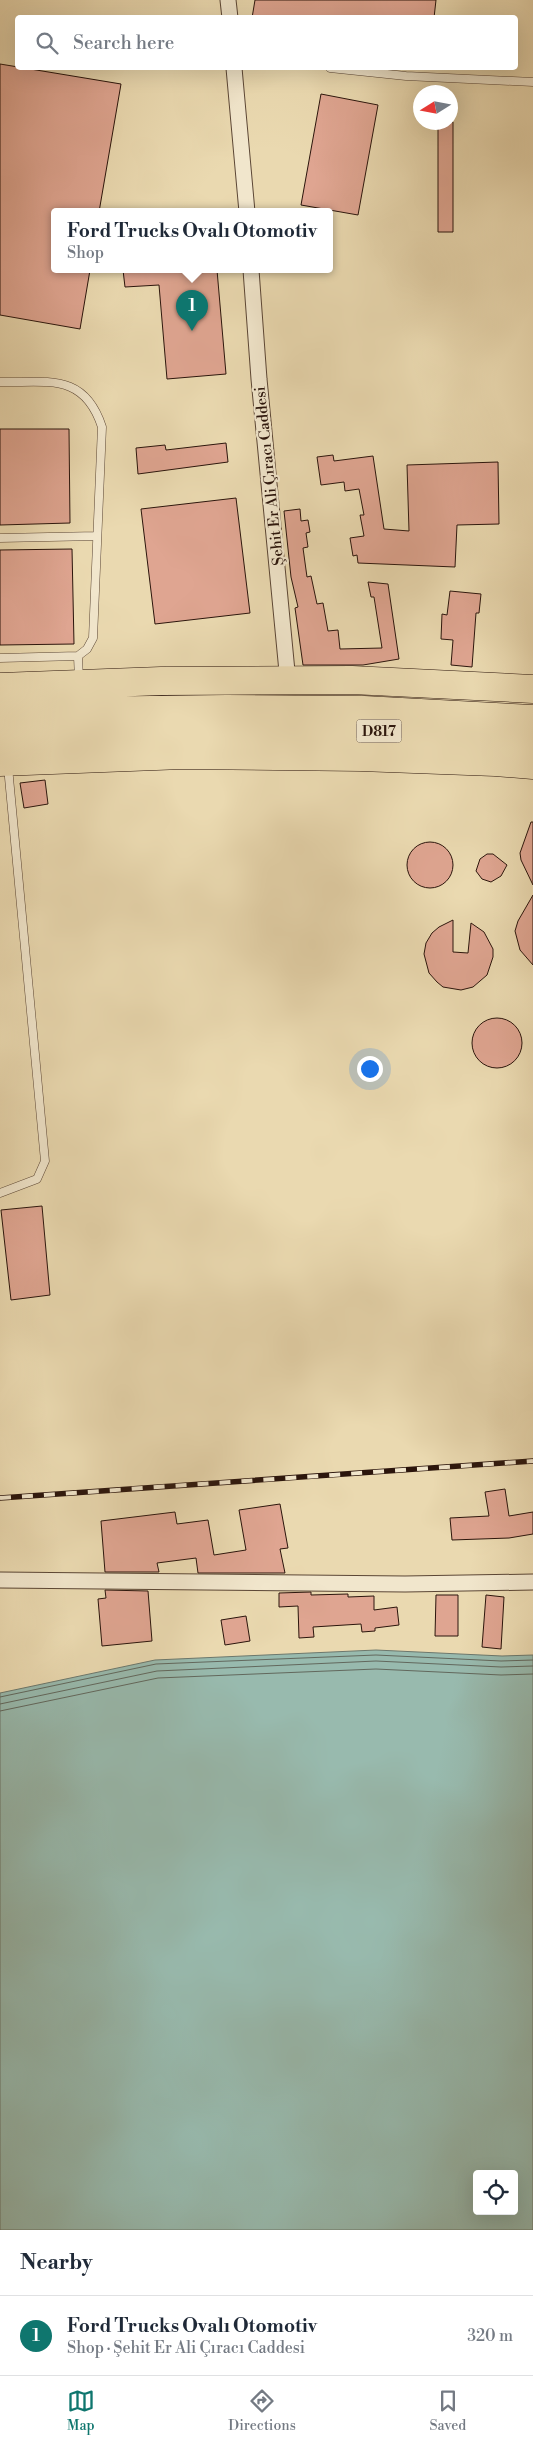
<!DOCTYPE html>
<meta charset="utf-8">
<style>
:root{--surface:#fff;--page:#f2f2f3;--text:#1f2937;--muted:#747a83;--line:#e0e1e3;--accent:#0f766e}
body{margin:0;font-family:"Libre Bodoni",serif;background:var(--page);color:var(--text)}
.controls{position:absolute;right:15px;bottom:15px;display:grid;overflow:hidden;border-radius:5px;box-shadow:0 5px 20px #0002}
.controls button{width:45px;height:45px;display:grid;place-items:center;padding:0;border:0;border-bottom:1px solid var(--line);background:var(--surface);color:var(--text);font:25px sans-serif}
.compass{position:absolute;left:413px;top:85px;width:45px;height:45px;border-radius:50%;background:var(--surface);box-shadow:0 5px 20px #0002;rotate:259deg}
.you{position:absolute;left:369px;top:1068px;width:18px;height:18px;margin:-12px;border:4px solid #fff;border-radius:50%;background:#1a73e8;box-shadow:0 0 0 8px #1a73e833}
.badge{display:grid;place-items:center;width:32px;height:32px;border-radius:50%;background:var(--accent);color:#fff;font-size:16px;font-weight:700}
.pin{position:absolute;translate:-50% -41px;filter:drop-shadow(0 1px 2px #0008)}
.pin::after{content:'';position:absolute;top:26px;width:18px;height:15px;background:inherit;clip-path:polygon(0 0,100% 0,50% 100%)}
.popup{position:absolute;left:51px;top:208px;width:282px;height:65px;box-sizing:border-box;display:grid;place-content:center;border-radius:5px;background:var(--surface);filter:drop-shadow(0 1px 4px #0005);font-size:16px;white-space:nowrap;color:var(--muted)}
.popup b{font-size:19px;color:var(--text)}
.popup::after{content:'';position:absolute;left:50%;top:100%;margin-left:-10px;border:10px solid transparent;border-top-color:var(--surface)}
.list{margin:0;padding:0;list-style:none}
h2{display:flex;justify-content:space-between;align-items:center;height:65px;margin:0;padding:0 20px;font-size:21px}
h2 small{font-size:16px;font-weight:400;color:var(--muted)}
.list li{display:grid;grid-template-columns:32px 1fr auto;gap:15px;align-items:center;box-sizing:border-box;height:80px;padding:0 20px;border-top:1px solid var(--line)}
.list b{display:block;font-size:19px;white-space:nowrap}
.list p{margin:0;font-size:16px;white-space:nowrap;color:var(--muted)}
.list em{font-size:16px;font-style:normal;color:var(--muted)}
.icon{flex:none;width:28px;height:28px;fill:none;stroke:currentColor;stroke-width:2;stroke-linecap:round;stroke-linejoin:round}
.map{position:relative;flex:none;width:533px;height:2230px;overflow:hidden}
.search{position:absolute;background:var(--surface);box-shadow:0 5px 20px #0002;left:15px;right:15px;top:15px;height:55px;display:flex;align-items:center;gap:12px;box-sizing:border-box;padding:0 18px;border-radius:5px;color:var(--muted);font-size:19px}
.sheet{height:145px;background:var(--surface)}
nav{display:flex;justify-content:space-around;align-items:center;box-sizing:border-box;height:70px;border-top:1px solid var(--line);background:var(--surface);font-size:14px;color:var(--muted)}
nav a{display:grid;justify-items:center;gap:2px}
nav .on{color:var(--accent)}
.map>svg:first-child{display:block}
</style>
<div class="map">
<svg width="533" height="2230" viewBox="0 0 533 2230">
<rect width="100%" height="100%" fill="#ead9b0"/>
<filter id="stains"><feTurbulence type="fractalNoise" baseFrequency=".004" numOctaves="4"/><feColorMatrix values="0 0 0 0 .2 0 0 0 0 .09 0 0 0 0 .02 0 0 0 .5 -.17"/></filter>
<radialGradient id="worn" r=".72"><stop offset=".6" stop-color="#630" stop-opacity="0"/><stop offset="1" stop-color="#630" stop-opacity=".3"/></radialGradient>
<path fill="#98baae" stroke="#6c786d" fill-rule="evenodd" d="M376,1650L502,1656L533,1655V2230H0V1693L155,1660ZM477,2174H514V2211H477Z"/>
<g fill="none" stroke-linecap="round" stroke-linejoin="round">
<path stroke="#62685d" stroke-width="1" d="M0,1697L156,1664L376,1655L501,1661L533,1660
M0,1704L157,1671L376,1661L501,1667L533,1666
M0,1711L158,1678L376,1669L501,1675L533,1674"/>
</g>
<path fill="#dfa591" stroke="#2b150c" d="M255,0H436L434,18H252Z
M0,64L121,84L99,212H54V270H90L80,329L0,315Z
M321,94L378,105L358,215L301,205Z
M438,122H453V232H438Z
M123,270H217L226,374L167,379L159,285L125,287Z
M0,429H69L70,523L0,525Z
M226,443L228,462L138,474L136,448L165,445L166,450Z
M333,455L334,461L373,456L384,529L409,531L407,465L498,462L499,524L457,525L455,567L358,563L357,555L353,556L350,538L364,536L360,515H364L359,489L345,491L344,482L321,485L317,457Z
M236,498L250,613L155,624L141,509Z
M300,509L301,521L308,520L310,532L306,533L308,547L303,548L307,577L311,576L317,604L323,603L328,631L338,630L340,649L382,648L374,597H371L368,582L388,584L399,659L363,665H303L295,608L298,607L291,577L284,511Z
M72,549L74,644L0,645V550Z
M450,591L481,594L479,613H476L472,667L451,665L453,640L441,639L442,614L447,615Z
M45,780L48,804L24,808L20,783Z
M531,822H533V885L521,860L520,853Z
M407 865a23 23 0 1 1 46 0a23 23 0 1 1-46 0Z
M487,854H493L507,865L501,876L491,882L482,879L476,871L480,859Z
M533,895V965L520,950L515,931L518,921Z
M453,920V952L468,953L471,923L484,932L493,949V957L487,975L473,987L461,990L443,987L437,982L429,973L424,954L426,943L432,933L439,927Z
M472 1043a25 25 0 1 1 50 0a25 25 0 1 1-50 0Z
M42,1206L50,1295L11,1300L1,1210Z
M505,1489L509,1516L533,1512V1534L509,1538L452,1540L450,1518L489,1516L485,1492Z
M280,1504L288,1548L280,1549L285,1573H198L196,1558L157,1563L159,1572H105L101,1521L175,1512L177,1524L208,1520L214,1555L246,1550L239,1510Z
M105,1590L148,1591L152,1641L102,1646L98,1599L106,1598Z
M311,1592V1595L348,1594V1597L374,1596V1610L397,1607L399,1625L375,1628V1631L362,1632L361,1624L313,1627L314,1637L299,1638L298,1606L279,1607V1593Z
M436,1595H458V1636H435Z
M486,1595L504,1597L501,1649L482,1647Z
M246,1616L250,1641L225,1645L221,1620Z"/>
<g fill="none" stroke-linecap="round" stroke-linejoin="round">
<defs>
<path id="lane" d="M330,68L406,76L533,82
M0,382C47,383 84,372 102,427L93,638L87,649L78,656
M0,538L97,536
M0,658L78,656L79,680
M0,1193L37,1179L45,1161L8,767"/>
<path id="street" d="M228,0L230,18
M234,68L247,212
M251,270L259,379L288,682
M0,1580L405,1584L533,1582"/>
<path id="highway" d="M0,687L161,681L352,680L533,689
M0,712L227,709L364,710L533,719
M0,738L225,730H356L533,739
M0,762L182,755L360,757L495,762L533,765"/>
</defs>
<use href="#lane" stroke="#5b4635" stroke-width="9"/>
<use href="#street" stroke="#5b4635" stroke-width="17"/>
<use href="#highway" stroke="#2b150c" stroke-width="29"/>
<use href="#lane" stroke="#f1e6cc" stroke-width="8"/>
<use href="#street" stroke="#f1e6cc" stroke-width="15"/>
<use href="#highway" stroke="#ead9b0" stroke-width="28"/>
<defs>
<path id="rail" d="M0,1498L533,1461"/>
</defs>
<use href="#rail" stroke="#2b150c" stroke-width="5.5"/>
<use href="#rail" stroke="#f1e6cc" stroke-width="4" stroke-dasharray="11" stroke-linecap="butt"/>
</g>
<g text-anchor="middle" stroke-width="4.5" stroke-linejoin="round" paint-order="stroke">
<rect fill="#f1e6cc" stroke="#665446" stroke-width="1" x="356.5" y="719.5" width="45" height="23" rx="4"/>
<g font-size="14" font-weight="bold" fill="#2b150c">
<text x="379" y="736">D817</text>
</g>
<g font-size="15" fill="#2b150c" stroke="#f1e6cc">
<text transform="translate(269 476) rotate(-96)" y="5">Şehit Er Ali Çıracı Caddesi</text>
</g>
</g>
<rect width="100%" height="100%" filter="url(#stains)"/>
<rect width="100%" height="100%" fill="url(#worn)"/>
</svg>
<div class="controls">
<button><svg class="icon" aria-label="locate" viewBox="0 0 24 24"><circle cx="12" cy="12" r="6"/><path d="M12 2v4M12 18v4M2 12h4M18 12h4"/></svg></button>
</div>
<svg class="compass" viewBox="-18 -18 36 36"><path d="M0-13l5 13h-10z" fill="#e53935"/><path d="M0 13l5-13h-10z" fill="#747a83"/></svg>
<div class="you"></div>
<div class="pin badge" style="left:192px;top:331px">1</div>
<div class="popup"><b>Ford Trucks Ovalı Otomotiv</b>Shop</div>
<div class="search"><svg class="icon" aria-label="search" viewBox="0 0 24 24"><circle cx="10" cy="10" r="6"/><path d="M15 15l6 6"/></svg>Search here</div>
</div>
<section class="sheet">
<h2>Nearby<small></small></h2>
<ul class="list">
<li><span class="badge">1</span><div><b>Ford Trucks Ovalı Otomotiv</b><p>Shop · Şehit Er Ali Çıracı Caddesi</p></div><em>320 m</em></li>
</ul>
</section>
<nav>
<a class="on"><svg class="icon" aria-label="map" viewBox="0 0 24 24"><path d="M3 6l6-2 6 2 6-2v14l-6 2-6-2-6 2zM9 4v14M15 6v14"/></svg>Map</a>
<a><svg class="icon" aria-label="directions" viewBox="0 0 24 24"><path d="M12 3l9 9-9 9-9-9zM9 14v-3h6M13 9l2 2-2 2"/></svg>Directions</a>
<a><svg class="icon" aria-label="saved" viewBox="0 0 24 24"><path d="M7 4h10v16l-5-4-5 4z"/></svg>Saved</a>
</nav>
